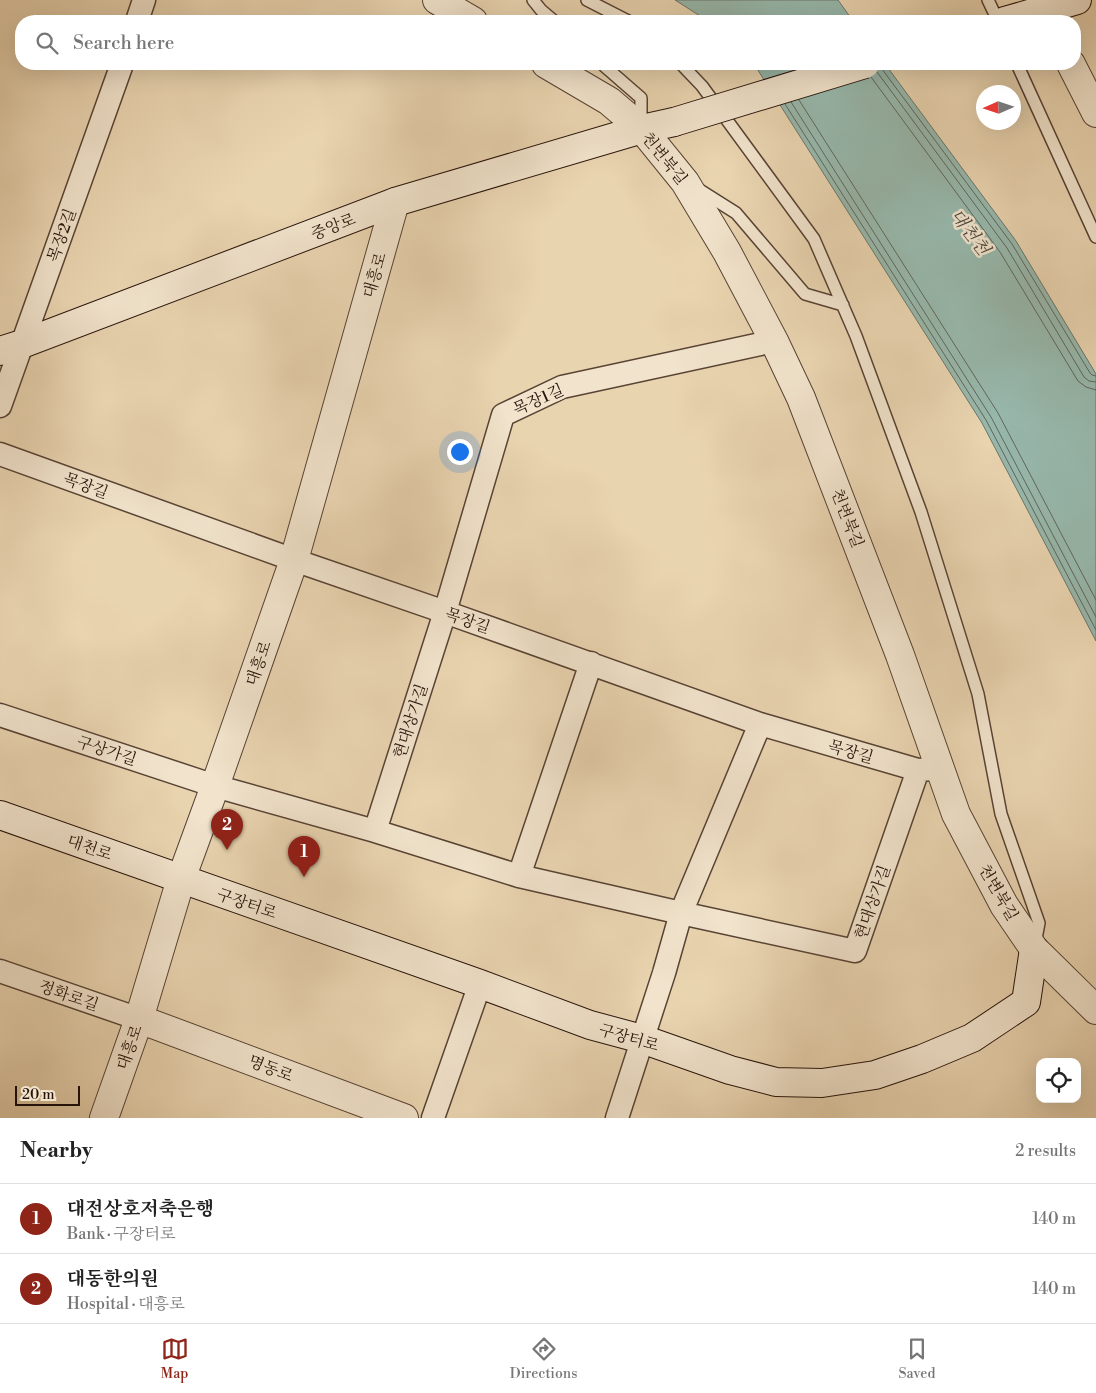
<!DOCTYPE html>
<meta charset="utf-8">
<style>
:root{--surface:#fff;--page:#f6f6f6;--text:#222;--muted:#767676;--line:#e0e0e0;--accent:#8f2418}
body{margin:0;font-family:"Libre Bodoni","Noto Serif KR",serif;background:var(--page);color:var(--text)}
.controls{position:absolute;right:15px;bottom:15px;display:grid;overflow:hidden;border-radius:10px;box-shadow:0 5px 20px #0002}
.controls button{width:45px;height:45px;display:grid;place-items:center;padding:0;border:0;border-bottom:1px solid var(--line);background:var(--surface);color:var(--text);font:25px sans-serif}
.compass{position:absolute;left:976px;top:85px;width:45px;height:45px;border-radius:50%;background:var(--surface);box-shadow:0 5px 20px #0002;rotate:267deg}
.scale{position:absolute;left:15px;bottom:12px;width:65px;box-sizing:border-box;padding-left:5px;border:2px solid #28130a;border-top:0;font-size:14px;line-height:18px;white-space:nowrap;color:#28130a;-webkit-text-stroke:4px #f1e3cc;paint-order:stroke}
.you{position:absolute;left:459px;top:451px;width:18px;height:18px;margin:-12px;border:4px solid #fff;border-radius:50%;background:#1a73e8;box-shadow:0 0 0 8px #1a73e833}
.badge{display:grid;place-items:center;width:32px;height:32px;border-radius:50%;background:var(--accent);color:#fff;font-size:16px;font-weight:700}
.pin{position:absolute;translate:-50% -41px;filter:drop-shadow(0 1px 2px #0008)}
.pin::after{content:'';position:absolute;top:26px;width:18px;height:15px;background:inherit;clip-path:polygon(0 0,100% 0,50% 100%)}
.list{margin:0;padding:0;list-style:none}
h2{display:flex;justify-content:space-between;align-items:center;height:65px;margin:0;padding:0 20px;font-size:21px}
h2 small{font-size:16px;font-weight:400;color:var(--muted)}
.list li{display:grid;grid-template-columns:32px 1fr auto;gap:15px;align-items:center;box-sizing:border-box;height:70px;padding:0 20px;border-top:1px solid var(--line)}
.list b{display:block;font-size:19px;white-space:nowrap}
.list p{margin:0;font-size:16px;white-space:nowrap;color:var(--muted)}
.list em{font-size:16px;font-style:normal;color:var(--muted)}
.icon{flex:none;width:28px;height:28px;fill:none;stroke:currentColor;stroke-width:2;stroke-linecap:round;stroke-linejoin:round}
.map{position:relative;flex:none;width:1096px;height:1118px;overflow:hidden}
.search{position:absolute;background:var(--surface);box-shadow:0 5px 20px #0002;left:15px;right:15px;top:15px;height:55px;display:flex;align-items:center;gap:12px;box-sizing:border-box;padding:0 18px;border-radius:20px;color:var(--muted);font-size:19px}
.sheet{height:205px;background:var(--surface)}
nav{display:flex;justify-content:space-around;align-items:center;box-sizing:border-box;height:70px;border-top:1px solid var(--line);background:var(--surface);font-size:14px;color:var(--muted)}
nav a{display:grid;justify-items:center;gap:2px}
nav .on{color:var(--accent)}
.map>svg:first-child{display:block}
</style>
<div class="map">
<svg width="1096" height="1118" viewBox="0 0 1096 1118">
<rect width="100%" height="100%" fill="#e9d4b0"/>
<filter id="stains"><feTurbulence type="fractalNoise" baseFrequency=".004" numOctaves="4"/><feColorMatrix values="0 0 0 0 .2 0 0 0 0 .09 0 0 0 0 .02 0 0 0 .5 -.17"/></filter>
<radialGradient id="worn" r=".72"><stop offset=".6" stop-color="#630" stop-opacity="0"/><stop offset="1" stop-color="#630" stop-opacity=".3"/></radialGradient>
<path fill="#97b8ac" stroke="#6b766b" d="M675,0H838L853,21H708Z
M754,64H885L1016,241L1096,374V641L982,423Z"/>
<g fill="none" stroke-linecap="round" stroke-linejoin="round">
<path stroke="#60665b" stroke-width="1" d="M881,64L882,69L1012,244L1090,373L1092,375L1096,376
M877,72L1007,248L1084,377L1089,381L1096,382
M871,77L1000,252L1078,381L1086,387L1096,390
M799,100L998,413L1096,600
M791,102L991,417L1096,617
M785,104L986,420L1096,630"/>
<defs>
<path id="service" d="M533,0L541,10L554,21
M587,0L628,21
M988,0L998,21
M602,64L641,98V125
M681,64L702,86L814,239L856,336L921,512L978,694L1001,814L1039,923L1035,944
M1017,64L1096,237
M698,189L736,213L805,294L843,305"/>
<path id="minor" d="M137,21L144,0
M0,406L122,64
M0,454L294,560L445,612L760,724L918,770L934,769
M0,715L215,786L375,831L519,876L681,913L855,951L918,770
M375,831L445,612L503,415L562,387L774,341
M519,876L591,663
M0,971L139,1019
M433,1118L480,984
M617,1118L664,973L681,913L760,724"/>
<path id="tertiary" d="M437,0L473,21
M546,64L609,101L642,129L685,182L727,252L774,341L801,398L900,655L956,814L1004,905L1034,949L1096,1010
M1071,64L1096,113
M139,1019L404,1118
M104,1118L139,1019L181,879L215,786L294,560L395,202"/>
<path id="secondary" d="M1005,21L1077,0
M0,351L22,344L395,202L642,129L674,122
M0,815L480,984L590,1025L642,1039L730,1070L776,1082L822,1083L875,1075L922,1059L972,1038L1026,1002L1034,949"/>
</defs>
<use href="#service" stroke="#584334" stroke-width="14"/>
<use href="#minor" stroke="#584334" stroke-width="25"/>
<use href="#tertiary" stroke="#584334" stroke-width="30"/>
<use href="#secondary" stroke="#28130a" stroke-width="30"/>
<use href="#service" stroke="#f1e3cc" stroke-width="11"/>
<use href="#minor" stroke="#f1e3cc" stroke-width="22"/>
<use href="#tertiary" stroke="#f1e3cc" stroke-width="28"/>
<use href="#secondary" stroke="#f1e3cc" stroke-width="28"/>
<defs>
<path id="secondary-bridge" d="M674,122L865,64"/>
</defs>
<use href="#secondary-bridge" stroke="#28130a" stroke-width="30" stroke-linecap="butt"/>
<use href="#secondary-bridge" stroke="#f1e3cc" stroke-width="28"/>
</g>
<g text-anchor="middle" stroke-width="5" stroke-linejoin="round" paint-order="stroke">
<g font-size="16" fill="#28130a" stroke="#f1e3cc">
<text transform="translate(665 158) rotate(51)" y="6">천변북길</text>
<text transform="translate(333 226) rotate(-21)" y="6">중앙로</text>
<text transform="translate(61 235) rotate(-70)" y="6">목장2길</text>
<text transform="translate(374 275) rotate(-74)" y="6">대흥로</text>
<text transform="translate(538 399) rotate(-24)" y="6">목장1길</text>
<text transform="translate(86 485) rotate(20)" y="6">목장길</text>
<text transform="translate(848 518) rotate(69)" y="6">천변북길</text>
<text transform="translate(468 620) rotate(19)" y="6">목장길</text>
<text transform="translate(258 663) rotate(-71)" y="6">대흥로</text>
<text transform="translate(410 721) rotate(-72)" y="6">현대상가길</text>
<text transform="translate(107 750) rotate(18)" y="6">구상가길</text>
<text transform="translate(851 751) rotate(16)" y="6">목장길</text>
<text transform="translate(90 847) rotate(19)" y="6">대천로</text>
<text transform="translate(999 892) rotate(60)" y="6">천변북길</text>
<text transform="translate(872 902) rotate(-71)" y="6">현대상가길</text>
<text transform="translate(247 903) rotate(19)" y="6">구장터로</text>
<text transform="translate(69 995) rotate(19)" y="6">정화로길</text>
<text transform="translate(629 1037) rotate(16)" y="6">구장터로</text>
<text transform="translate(129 1047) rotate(-71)" y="6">대흥로</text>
<text transform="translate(271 1068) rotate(21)" y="6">명동로</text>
</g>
<g font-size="18" font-style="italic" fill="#4f4d43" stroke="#f1e3cc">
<text transform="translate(970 232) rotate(53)" y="6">대천천</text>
</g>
</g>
<rect width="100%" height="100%" filter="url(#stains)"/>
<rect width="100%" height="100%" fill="url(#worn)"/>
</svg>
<div class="controls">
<button><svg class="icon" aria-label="locate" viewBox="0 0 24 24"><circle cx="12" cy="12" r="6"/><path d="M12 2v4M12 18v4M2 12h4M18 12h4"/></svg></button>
</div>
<svg class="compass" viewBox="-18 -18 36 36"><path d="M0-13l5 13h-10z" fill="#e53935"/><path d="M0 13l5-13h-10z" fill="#767676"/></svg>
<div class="scale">20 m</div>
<div class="you"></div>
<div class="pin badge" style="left:304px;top:877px">1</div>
<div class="pin badge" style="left:227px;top:850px">2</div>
<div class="search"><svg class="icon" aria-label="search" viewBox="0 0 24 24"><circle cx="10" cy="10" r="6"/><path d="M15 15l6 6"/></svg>Search here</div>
</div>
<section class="sheet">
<h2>Nearby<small>2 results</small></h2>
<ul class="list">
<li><span class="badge">1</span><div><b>대전상호저축은행</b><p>Bank · 구장터로</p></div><em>140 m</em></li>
<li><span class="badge">2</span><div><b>대동한의원</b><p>Hospital · 대흥로</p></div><em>140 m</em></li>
</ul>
</section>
<nav>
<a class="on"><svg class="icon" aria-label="map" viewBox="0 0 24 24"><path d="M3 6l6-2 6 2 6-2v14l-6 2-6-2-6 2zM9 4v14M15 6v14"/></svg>Map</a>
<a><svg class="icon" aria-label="directions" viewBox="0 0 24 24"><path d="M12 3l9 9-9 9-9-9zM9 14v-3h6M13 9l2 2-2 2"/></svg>Directions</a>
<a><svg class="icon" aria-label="saved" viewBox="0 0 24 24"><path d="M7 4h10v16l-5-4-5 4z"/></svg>Saved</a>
</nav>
